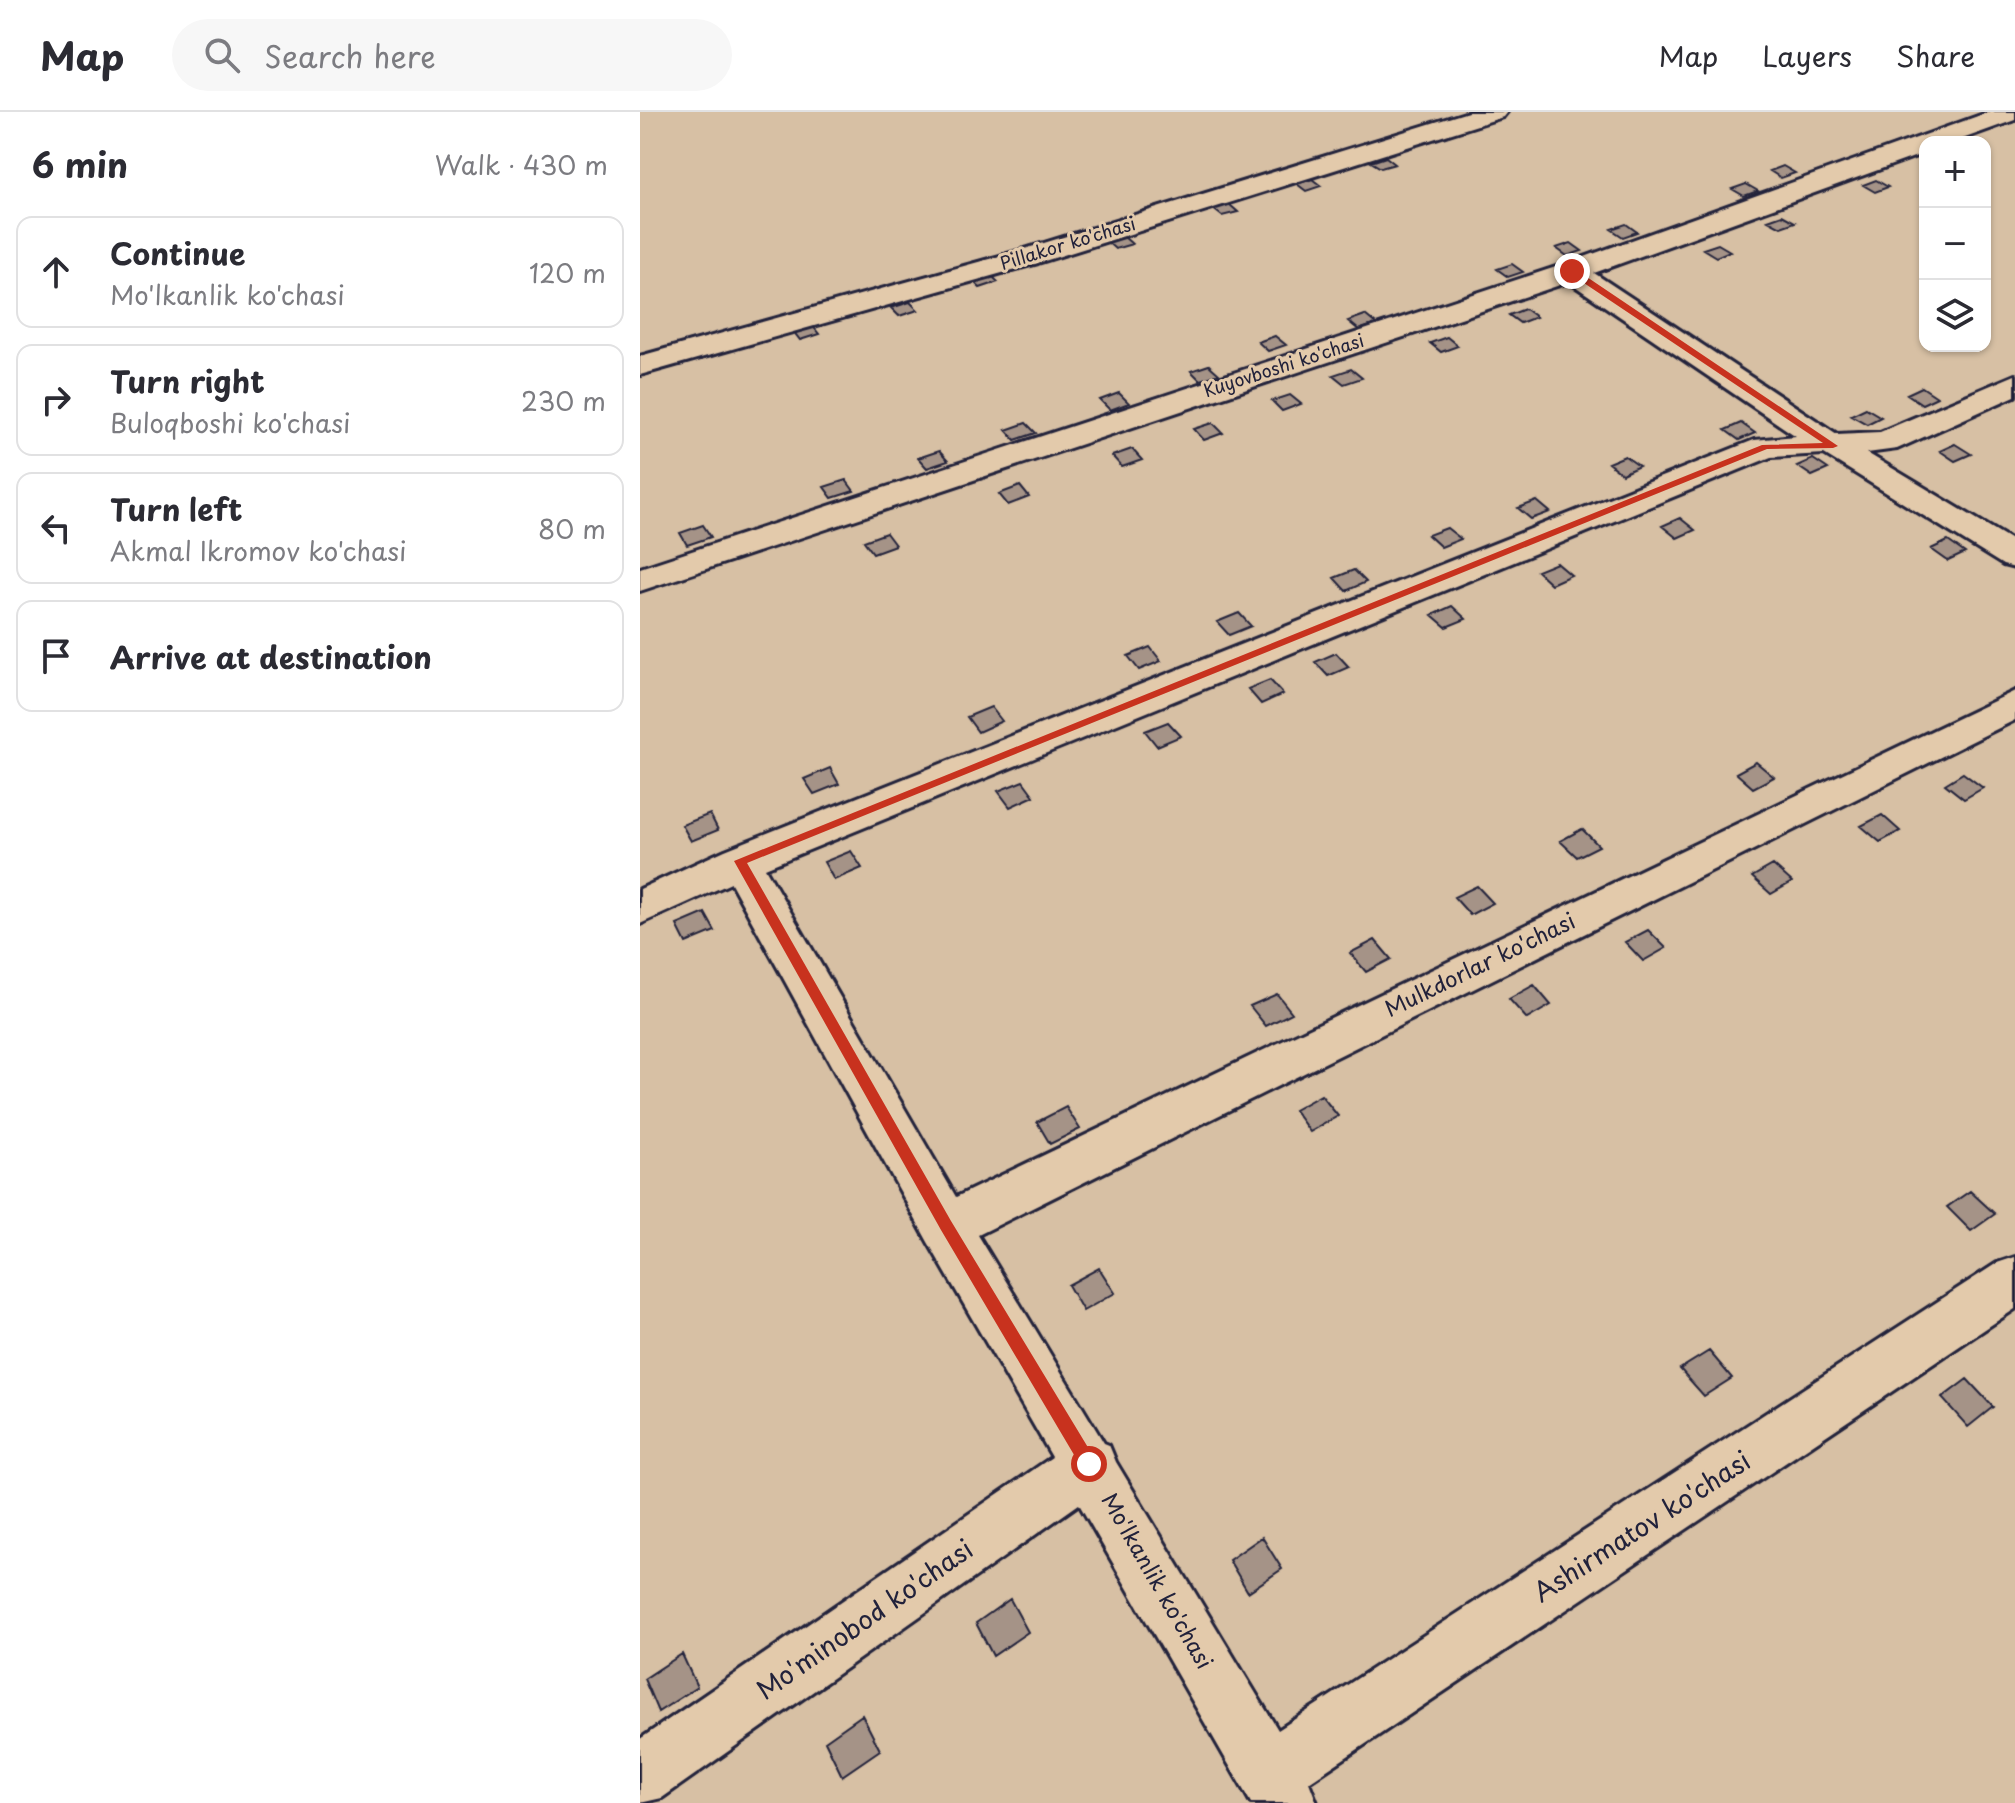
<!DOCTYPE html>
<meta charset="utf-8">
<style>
:root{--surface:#fff;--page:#f7f7f7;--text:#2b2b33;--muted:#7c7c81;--line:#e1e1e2}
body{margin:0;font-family:"Playpen Sans",sans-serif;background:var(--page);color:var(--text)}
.controls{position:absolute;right:24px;top:24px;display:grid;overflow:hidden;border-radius:16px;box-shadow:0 2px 6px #0004}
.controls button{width:72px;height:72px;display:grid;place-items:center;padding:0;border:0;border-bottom:2px solid var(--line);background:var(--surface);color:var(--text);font:40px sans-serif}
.stop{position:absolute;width:24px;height:24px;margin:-18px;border:6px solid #c8321e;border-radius:50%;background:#fff}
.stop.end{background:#c8321e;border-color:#fff;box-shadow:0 2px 8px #0008}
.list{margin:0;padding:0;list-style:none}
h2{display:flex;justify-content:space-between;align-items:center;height:104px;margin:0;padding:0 32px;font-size:34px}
h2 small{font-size:26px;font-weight:400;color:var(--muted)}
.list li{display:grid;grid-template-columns:52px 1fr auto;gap:24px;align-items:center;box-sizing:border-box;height:112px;margin:0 16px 16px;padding:0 16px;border:2px solid var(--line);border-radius:16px}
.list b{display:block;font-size:30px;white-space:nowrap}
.list p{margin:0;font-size:26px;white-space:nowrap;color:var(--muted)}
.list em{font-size:26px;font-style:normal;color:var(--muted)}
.icon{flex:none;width:44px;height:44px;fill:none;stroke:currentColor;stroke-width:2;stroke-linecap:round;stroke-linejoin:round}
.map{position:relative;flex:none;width:1375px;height:1691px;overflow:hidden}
header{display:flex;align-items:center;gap:48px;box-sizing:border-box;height:112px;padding:0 40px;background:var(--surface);border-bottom:2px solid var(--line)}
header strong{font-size:38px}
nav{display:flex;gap:44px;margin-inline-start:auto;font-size:28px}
.search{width:560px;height:72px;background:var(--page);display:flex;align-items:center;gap:20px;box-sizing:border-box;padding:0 28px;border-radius:44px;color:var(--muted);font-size:30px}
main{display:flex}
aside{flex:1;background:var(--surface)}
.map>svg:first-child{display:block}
</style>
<header>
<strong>Map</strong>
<div class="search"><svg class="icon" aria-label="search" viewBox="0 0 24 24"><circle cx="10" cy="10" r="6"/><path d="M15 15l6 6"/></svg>Search here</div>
<nav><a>Map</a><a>Layers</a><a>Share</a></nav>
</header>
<main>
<aside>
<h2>6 min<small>Walk · 430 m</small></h2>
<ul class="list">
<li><svg class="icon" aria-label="ahead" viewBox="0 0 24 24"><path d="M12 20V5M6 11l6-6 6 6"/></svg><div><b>Continue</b><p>Mo'lkanlik ko'chasi</p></div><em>120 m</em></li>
<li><svg class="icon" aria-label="right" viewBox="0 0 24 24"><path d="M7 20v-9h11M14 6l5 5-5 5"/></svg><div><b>Turn right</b><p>Buloqboshi ko'chasi</p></div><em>230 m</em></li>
<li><svg class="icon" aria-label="left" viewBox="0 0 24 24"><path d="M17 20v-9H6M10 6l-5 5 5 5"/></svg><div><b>Turn left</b><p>Akmal Ikromov ko'chasi</p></div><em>80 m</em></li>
<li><svg class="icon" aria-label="arrive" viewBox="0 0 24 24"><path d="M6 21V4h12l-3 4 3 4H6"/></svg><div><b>Arrive at destination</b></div></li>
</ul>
</aside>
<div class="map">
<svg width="1375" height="1691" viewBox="0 0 1375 1691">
<rect width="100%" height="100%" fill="#d7c0a4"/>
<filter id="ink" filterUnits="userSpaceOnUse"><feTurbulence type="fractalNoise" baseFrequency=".0125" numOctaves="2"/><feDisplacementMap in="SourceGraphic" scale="16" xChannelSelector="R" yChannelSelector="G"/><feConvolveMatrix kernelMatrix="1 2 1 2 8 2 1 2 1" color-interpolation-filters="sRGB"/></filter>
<g filter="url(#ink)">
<path fill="#a59387" stroke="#22223b" stroke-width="2" d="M746,45L755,52L741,56L731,50Z
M1143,54L1155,61L1141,66L1130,59Z
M672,67L681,74L666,79L657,72Z
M1236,68L1248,75L1235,80L1223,73Z
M1106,72L1118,79L1104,84L1092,77Z
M589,92L598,100L582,104L573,97Z
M1142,103L1155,110L1141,115L1128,108Z
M986,112L997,120L983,125L971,117Z
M483,124L492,132L475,137L466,129Z
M931,131L942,139L927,144L916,136Z
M1078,132L1090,139L1076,145L1063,137Z
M872,152L883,160L868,165L857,157Z
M350,162L358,170L340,176L332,168Z
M270,190L278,198L259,204L251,196Z
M885,197L896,205L880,211L869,203Z
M725,203L736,212L719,218L708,209Z
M172,213L179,222L160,228L153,219Z
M635,224L646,233L628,239L618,230Z
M807,225L818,234L801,240L790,231Z
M569,253L579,262L560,268L551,259Z
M711,257L722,266L704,272L693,263Z
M1282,275L1297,285L1282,292L1267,282Z
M479,281L489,291L470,298L460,288Z
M650,283L661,292L642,299L632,289Z
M1226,296L1241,305L1227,312L1211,303Z
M386,311L396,321L375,328L366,318Z
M573,311L583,321L564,328L554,317Z
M1101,311L1115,321L1099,328L1085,318Z
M1315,332L1331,342L1315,349L1300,339Z
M492,337L502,348L482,355L472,344Z
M299,339L308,349L287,356L278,346Z
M985,344L999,354L982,362L968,351Z
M1173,347L1188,357L1172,364L1157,354Z
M206,368L214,379L192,386L184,375Z
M380,374L389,385L368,393L359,382Z
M897,389L910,400L891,407L878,396Z
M1040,406L1055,418L1037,426L1022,414Z
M63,413L71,425L47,433L40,421Z
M807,416L821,427L801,435L788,423Z
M246,421L255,433L233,441L224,429Z
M1308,429L1325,441L1308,449L1291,437Z
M917,451L931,463L911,472L897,459Z
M714,458L726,470L706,479L694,466Z
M812,494L826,507L806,515L792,503Z
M599,501L611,514L589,523L577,510Z
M510,535L521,549L499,558L488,544Z
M696,541L709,555L688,564L675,550Z
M630,568L643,582L621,592L608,577Z
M351,595L362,609L338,620L327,605Z
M528,610L541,624L517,634L505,619Z
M1116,650L1134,665L1113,676L1096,661Z
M190,656L199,672L174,682L164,667Z
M1323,661L1343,676L1324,687L1305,672Z
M383,669L394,684L370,695L358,679Z
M70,702L78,718L51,729L42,713Z
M1242,703L1260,719L1240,730L1221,714Z
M942,717L959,734L937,745L920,729Z
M211,739L222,756L194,768L184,750Z
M1133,753L1152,770L1131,782L1112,765Z
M837,774L853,791L830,803L814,785Z
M65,801L75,819L46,831L37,813Z
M1008,818L1026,836L1003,849L985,830Z
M735,828L751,847L726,860L710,841Z
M894,873L911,893L887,907L869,887Z
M637,882L652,901L626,914L610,894Z
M681,983L698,1004L670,1020L654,998Z
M426,995L440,1017L410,1032L397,1010Z
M1330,1079L1355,1102L1331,1119L1307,1095Z
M459,1156L475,1181L443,1199L428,1173Z
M1069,1239L1092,1266L1064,1284L1040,1257Z
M1327,1267L1353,1295L1328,1315L1302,1286Z
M622,1425L642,1457L608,1480L589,1448Z
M370,1487L388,1520L353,1544L336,1511Z
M42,1542L57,1575L18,1600L4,1567Z
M222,1603L240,1638L202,1664L185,1629Z"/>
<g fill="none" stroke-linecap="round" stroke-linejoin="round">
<defs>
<path id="minor" d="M828,0H867L863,5L398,151L0,263V244L378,139Z
M1349,0H1375V8L1314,30H1285V41L954,161L1197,322L1240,320L1375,263V284L1257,337L1227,341L1375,430V456L1363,453L1184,342L1131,345L125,756L316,1085L1375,579V608L338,1123L464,1331L469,1333L476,1350L638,1618L1357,1151L1375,1145V1197L669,1670L677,1691H611L439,1392L22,1686L0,1691V1627L412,1345L288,1130L91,771L0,812V777L85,738L1114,328L1156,324L929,170L0,479V456L922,153Z"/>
</defs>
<use href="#minor" stroke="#22223b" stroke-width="6"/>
<use href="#minor" fill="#e3caab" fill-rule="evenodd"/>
</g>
</g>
<path fill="#c8321e" d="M929,157H935L1198,334L1193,336L1127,337L107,751L311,1109L455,1347L457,1352L449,1360L443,1358L301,1118L94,749L1122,333L1183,331L929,161Z"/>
<g text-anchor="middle" stroke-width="6" stroke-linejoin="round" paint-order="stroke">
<g font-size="18" fill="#22223b" stroke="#e3caab">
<text transform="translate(428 132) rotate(-17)" y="6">Pillakor ko'chasi</text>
<text transform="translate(644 254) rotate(-18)" y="6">Kuyovboshi ko'chasi</text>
</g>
<g font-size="22" fill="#22223b" stroke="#e3caab">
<text transform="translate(840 853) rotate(-26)" y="8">Mulkdorlar ko'chasi</text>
<text transform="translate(517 1469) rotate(60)" y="8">Mo'lkanlik ko'chasi</text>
</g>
<g font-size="26" fill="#22223b" stroke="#e3caab">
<text transform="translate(1002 1415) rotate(-33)" y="9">Ashirmatov ko'chasi</text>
<text transform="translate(225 1508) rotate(-35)" y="9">Mo'minobod ko'chasi</text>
</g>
</g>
</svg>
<div class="controls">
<button>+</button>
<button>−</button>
<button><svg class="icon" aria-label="layers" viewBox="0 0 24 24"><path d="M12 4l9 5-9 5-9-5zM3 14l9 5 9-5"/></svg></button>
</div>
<div class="stop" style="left:449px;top:1352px"></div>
<div class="stop end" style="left:932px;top:159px"></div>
</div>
</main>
